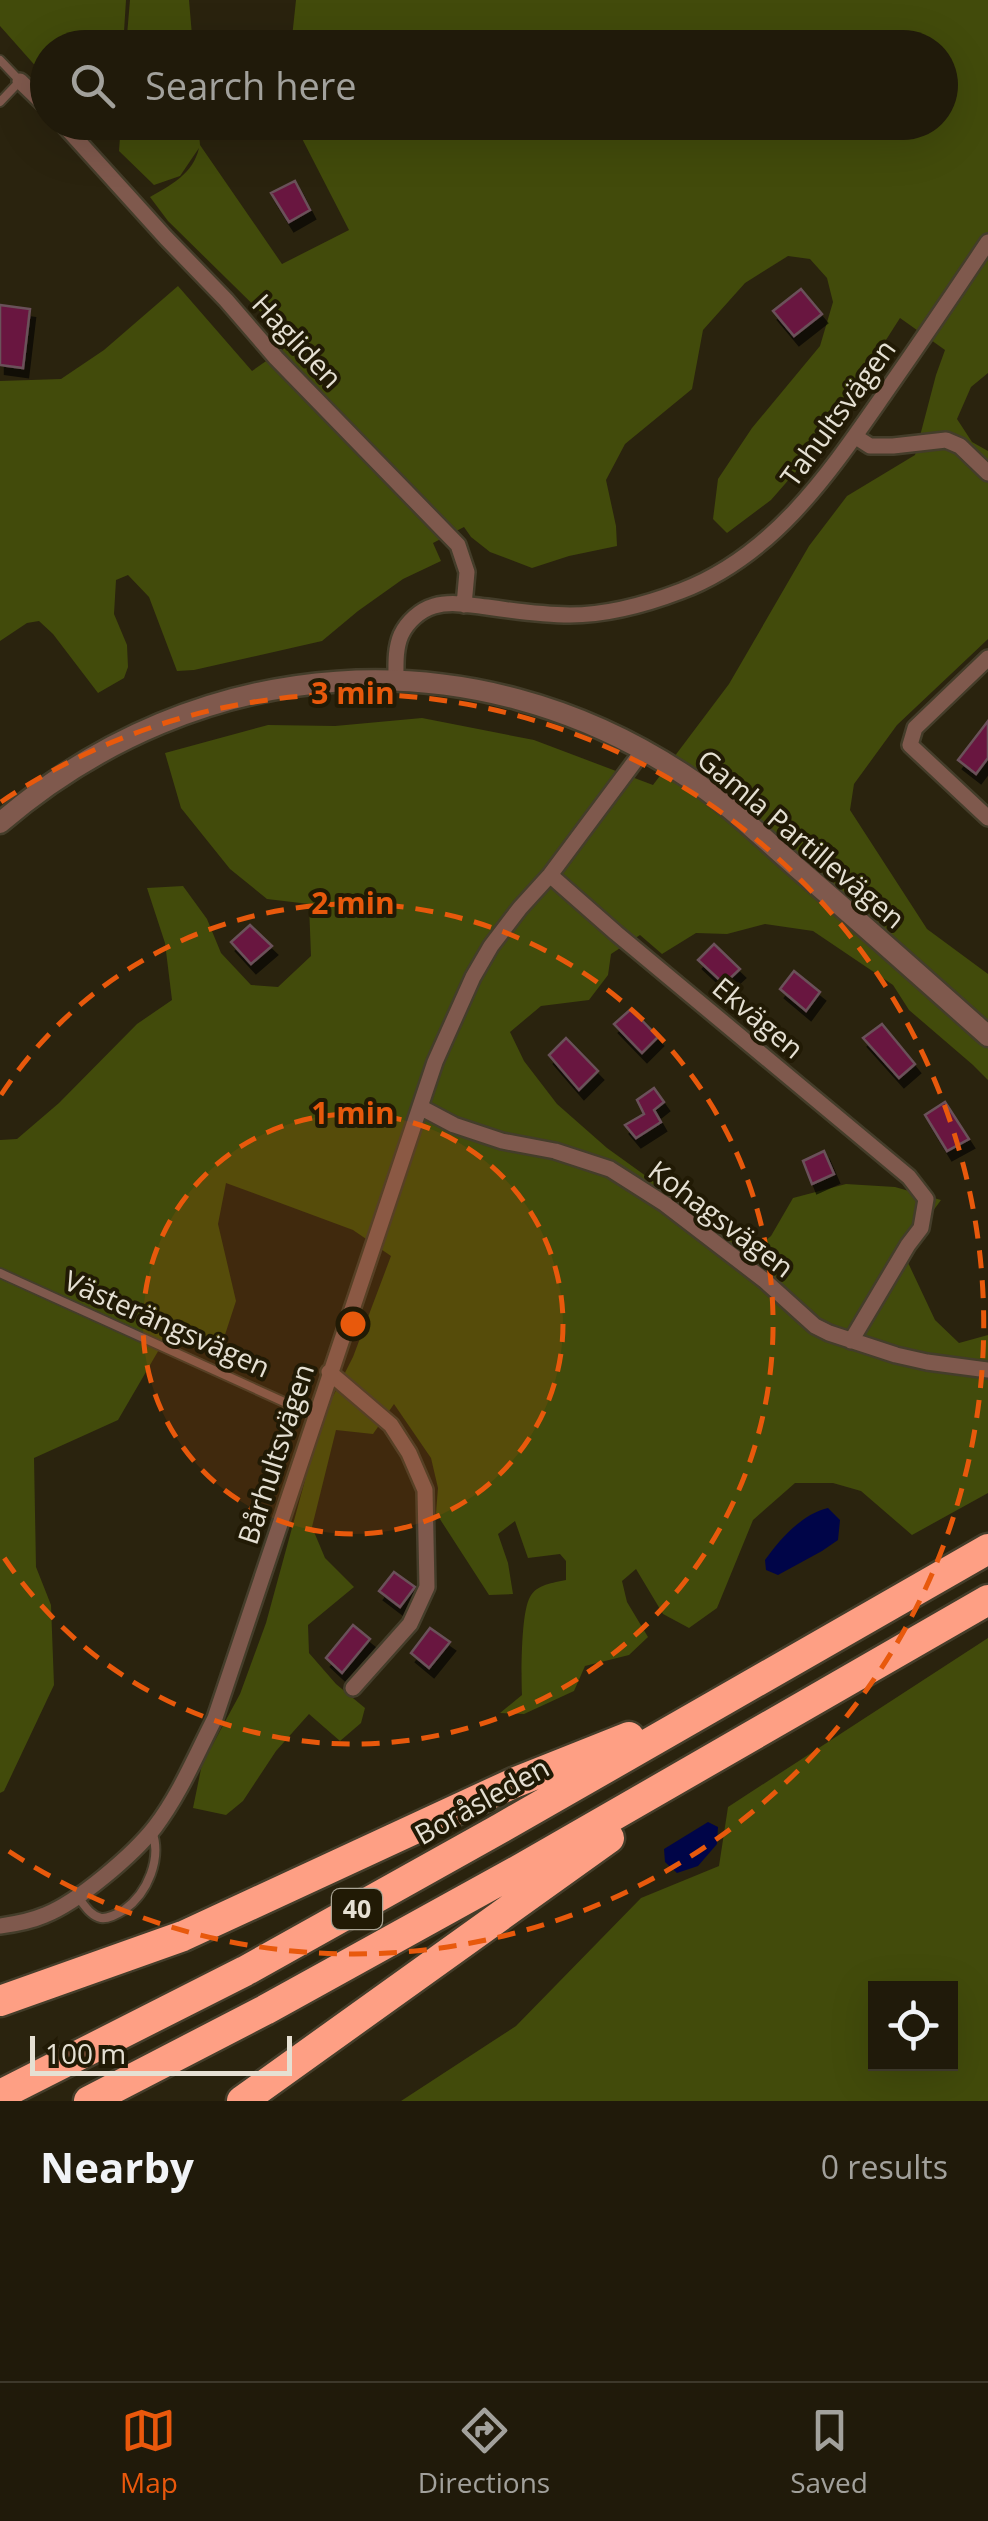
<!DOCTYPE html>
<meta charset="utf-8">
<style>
:root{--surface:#201a0a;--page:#282313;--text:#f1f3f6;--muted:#a2a19c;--line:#3d382b;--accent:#ea580c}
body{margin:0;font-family:"Open Sans",sans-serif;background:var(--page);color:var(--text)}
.controls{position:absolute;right:30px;bottom:30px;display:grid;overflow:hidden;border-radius:0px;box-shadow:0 10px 40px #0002}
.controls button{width:90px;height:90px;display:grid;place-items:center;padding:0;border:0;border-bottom:2px solid var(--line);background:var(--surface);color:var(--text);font:50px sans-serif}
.scale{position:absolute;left:30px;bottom:25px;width:262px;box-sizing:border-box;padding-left:10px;border:5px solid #e5e0d3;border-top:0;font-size:28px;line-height:35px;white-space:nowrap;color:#e5e0d3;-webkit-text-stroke:8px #211a05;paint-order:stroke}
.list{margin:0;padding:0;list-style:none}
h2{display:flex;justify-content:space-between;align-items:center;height:130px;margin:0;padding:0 40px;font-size:42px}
h2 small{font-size:32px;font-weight:400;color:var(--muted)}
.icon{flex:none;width:55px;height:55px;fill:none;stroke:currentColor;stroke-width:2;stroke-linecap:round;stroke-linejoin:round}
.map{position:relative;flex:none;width:988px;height:2101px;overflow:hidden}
.search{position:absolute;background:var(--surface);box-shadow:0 10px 40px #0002;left:30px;right:30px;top:30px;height:110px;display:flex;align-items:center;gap:25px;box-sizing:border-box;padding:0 35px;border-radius:55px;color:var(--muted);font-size:38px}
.sheet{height:280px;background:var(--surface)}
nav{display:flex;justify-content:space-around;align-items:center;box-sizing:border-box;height:140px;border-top:2px solid var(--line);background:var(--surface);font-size:28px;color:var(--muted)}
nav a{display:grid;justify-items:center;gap:5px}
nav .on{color:var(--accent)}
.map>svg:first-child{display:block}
</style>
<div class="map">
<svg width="988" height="2101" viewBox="0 0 988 2101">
<defs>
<filter id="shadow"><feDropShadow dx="5" dy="9" stdDeviation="0" flood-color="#0009"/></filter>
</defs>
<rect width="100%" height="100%" fill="#2a230e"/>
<path fill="#424b0b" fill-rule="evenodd" d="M0,0H126L123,47L48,48L47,79L0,26Z
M130,0H189L193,47H126Z
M296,0H988V373L971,387L957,419L972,442L988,451V639L897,725L854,784L850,810L927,929L988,974V1080L973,1065L909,1010L893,985L813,931L765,924L727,934L696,933L662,954L640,935L611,954L608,975L589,1000L541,1006L510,1032L524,1061L557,1104L607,1148L657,1184L726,1239L750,1246L760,1245L771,1236L793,1198L846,1184L895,1187L941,1200L903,1252L935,1320L959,1343L988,1335V1493L912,1535L861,1491L833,1483H795L753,1520L717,1608L689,1628L663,1614L636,1569L622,1581L627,1602L648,1637L629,1655L585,1666L574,1691L524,1714L500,1713L522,1695C521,1675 521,1612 530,1597C537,1584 553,1583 566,1580V1561L560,1554L528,1558L515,1521L498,1534L508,1563L513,1594L489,1595L436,1513L438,1488L431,1458L394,1404L373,1434L336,1430L312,1527L325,1558L354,1587L308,1625L309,1653L336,1684L365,1708L361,1723L340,1741L309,1714L276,1751L243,1801L226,1815L193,1808L202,1764L240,1694L266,1623L316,1440L329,1404L353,1357L391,1256L353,1230L226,1183L218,1224L236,1301L219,1353L164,1341L118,1420L34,1458L36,1567L51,1605L54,1685L4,1791L0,1793V1140L17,1139L59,1103L137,1024L172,1000L165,943L147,888L183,886L207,919L221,953L251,985L278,987L311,956L309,904L267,899L230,869L181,808L165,753L268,725L335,726L422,718L534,740L653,785L729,684L809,546L847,496L915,455L936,375L945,350L900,318L819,445L771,500L727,533L713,519L718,479L752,428L820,346L833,302L827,278L810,259L788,256L745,283L703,330L692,389L625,444L606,480L616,526L617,546L569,556L532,568L490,552L471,537L464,527L433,543L441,561L403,579L358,611L322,641L194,670L177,671L149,597L128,575L116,580L114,614L127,645L128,667L124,678L98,693L53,634L39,621L27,623L0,641V381L61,379L104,350L178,286L252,371L292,343L168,221L150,197C171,185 193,174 199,148L180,176L154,185L119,151L121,123H198L200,145L282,264L349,230L294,123L940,122V48L291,47Z
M988,1638V2101H401L516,2026L641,1898L719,1866L728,1807ZM876,1988H950V2064H876Z"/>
<path fill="#000548" d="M828,1508L840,1520L838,1540L822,1551L778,1575L766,1570L765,1560C780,1539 802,1514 828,1508Z
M708,1822L718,1827L717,1844L698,1866L677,1873L665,1862L664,1849Z"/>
<path fill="#69183f" stroke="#6b515a" stroke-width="2.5" filter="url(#shadow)" d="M295,181L310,210L289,222L271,193Z
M801,289L822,314L794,336L773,311Z
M0,305L30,309L23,368L0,365Z
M988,721V758L976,774L958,760Z
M250,925L272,946L251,964L231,942Z
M714,944L740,969L724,984L698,960Z
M794,971L820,992L806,1011L780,989Z
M631,1009L658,1037L642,1053L614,1024Z
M882,1024L915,1064L899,1078L863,1038Z
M566,1038L598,1071L579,1090L549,1055Z
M654,1088L664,1102L654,1110L661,1122L636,1138L625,1125L644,1114L637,1100Z
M945,1102L969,1139L947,1151L925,1115Z
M824,1151L834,1174L812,1184L803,1161Z
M394,1572L415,1587L400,1607L379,1591Z
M353,1625L370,1639L342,1673L326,1658Z
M430,1628L450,1642L429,1668L411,1653Z"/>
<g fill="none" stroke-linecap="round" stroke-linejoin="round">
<defs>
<path id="service" d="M0,60L20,81L0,102
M0,1273L315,1416
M77,1896C84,1904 90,1916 101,1918C109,1919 117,1914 124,1910C148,1893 162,1858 152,1831"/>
<path id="minor" d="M20,81L48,108
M61,122L166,238L226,300L276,358L458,545L467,572L464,605
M856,437L870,446H893L946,440L960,446L988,473
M988,658L915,728L910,745L988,818
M396,680C396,665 395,649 401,635C407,622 420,610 434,606C451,601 470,605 487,607C514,611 542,615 570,615C607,615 647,604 681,591C775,555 830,472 885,393C920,343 954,293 988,242
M550,875L616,933L909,1177L926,1199L921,1228L908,1245L851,1341
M420,1107L454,1125L502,1141L555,1151L610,1169L665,1204L764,1280L815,1326L829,1333L896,1355L927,1362L988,1370
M329,1372L391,1425L409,1453L425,1490L427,1587L410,1624L353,1688
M0,1926C15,1924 31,1921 45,1915C78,1902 133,1855 155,1827C180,1794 196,1755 215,1718L435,1062L473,977L491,946L520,908L550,875L644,749"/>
<path id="tertiary" d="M0,823C198,653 471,631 689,778C726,802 761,836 794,865C859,921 924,979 988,1036"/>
<path id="motorway" d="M0,2001L183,1936L516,1782L629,1737
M0,2095L245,1971L501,1828L988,1549
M89,2101L265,2010L524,1867L988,1600
M242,2101L609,1838"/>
</defs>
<use href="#service" stroke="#443d2a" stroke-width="12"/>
<use href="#minor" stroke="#443d2a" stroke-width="20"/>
<use href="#tertiary" stroke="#443d2a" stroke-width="25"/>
<use href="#motorway" stroke="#443d2a" stroke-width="35"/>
<use href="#service" stroke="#7f594d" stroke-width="8"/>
<use href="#minor" stroke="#7f594d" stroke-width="15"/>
<use href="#tertiary" stroke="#7f594d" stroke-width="20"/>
<use href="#motorway" stroke="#fe9f84" stroke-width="30"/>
</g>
<circle cx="353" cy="1324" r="210" fill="#e8590c" fill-opacity=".12"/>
<g fill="none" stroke="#e8590c" stroke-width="5" stroke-dasharray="18 12">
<circle cx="353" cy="1324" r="210"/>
<path d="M1 1095A420 420 0 1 1 1 1553"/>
<path d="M1 802A630 630 0 1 1 1 1846"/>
</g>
<g text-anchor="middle" stroke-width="8" stroke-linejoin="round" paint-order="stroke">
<rect fill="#211a05" stroke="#aaa595" stroke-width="2.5" x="332" y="1889" width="50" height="40" rx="8"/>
<g font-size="25" font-weight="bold" fill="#e5e0d3">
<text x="357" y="1918">40</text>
</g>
<g font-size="28" fill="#e5e0d3" stroke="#211a05">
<text transform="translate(297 341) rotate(47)" y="10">Hagliden</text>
<text transform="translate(838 413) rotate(-54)" y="10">Tahultsvägen</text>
<text transform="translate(801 839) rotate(40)" y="10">Gamla Partillevägen</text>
<text transform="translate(758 1018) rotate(40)" y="10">Ekvägen</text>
<text transform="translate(721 1219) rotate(37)" y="10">Kohagsvägen</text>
<text transform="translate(167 1324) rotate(24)" y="10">Västerängsvägen</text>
<text transform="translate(276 1454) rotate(-72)" y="10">Bårhultsvägen</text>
<text transform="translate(482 1801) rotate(-29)" y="10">Boråsleden</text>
</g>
</g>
<circle cx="353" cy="1324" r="15" fill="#e8590c" stroke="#211a05" stroke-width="5"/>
<g font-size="30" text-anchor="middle" font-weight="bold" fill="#e8590c" stroke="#211a05" stroke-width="8" stroke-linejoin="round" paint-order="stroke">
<text x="353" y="704">3 min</text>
<text x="353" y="914">2 min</text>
<text x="353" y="1124">1 min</text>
</g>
</svg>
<div class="controls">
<button><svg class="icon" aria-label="locate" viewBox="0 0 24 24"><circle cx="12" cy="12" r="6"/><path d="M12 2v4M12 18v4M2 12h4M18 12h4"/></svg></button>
</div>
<div class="scale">100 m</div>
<div class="search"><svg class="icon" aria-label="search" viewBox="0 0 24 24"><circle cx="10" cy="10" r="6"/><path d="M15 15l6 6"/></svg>Search here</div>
</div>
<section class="sheet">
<h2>Nearby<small>0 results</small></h2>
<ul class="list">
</ul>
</section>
<nav>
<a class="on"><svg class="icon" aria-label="map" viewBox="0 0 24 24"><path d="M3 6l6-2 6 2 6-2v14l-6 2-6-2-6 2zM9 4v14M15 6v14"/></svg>Map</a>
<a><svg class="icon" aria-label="directions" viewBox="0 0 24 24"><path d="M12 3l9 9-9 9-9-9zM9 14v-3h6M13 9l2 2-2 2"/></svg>Directions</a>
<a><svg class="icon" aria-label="saved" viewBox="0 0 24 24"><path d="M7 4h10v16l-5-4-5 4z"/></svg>Saved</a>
</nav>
